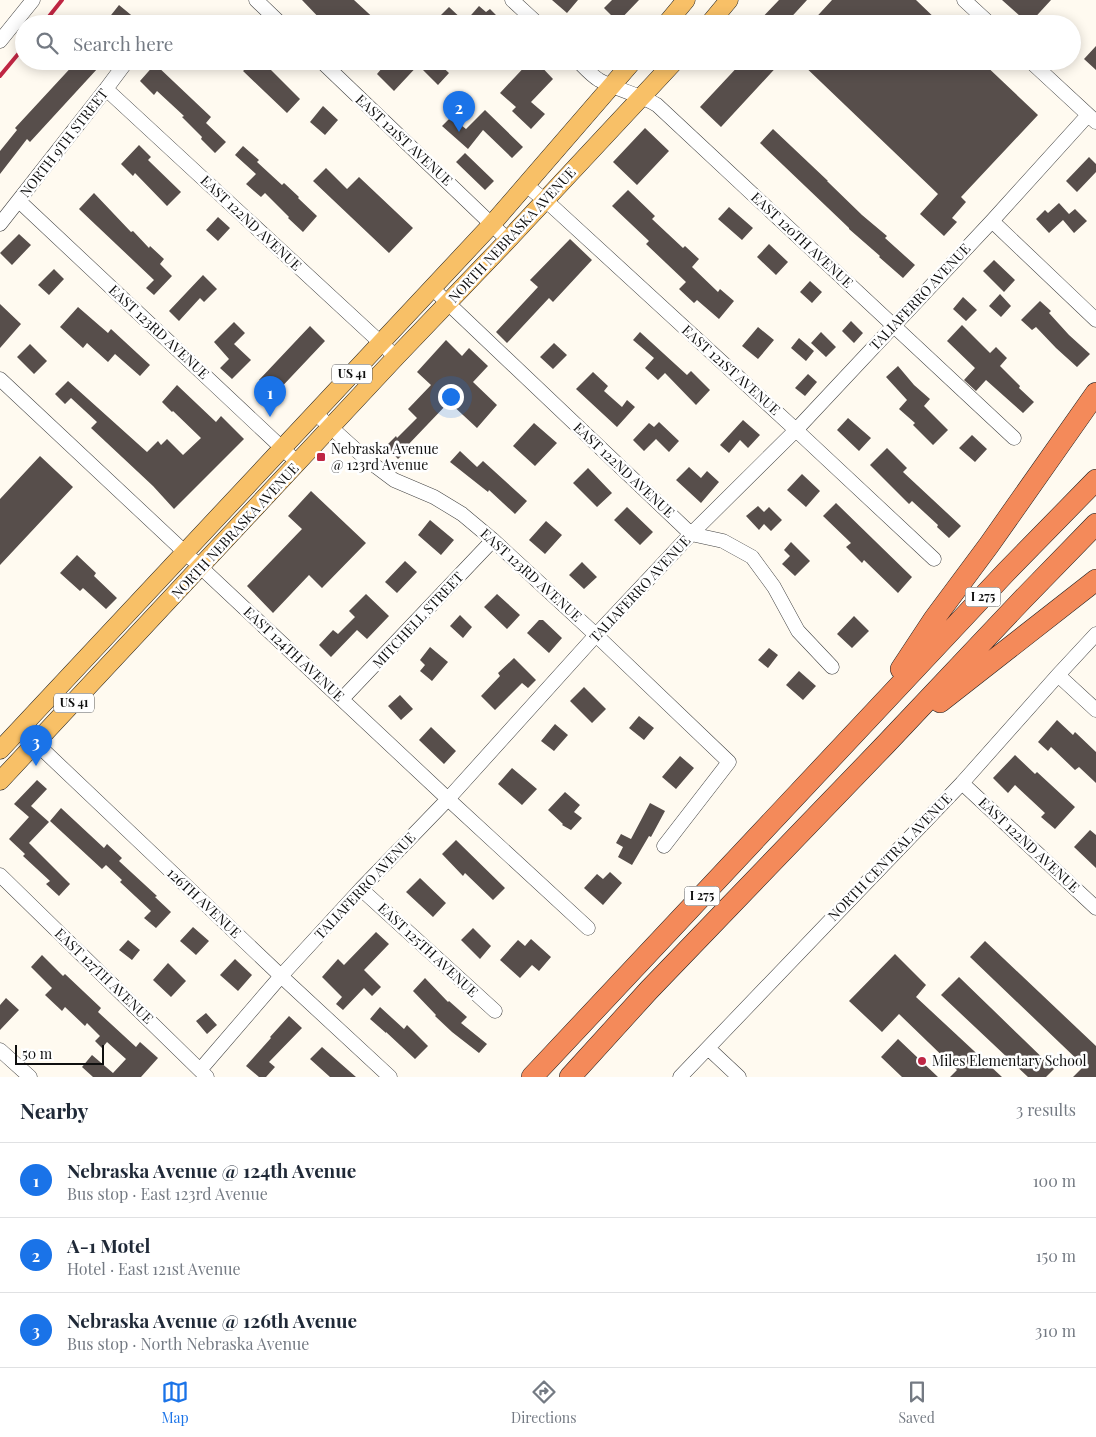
<!DOCTYPE html>
<meta charset="utf-8">
<style>
:root{--surface:#fff;--page:#f6f6f7;--text:#1f2937;--muted:#747a83;--line:#e0e1e3;--accent:#1a73e8}
body{margin:0;font-family:"Playfair Display",serif;background:var(--page);color:var(--text)}
.scale{position:absolute;left:15px;bottom:12px;width:89px;box-sizing:border-box;padding-left:5px;border:2px solid #0f0f0f;border-top:0;font-size:14px;line-height:18px;white-space:nowrap;color:#0f0f0f;-webkit-text-stroke:4px #fff;paint-order:stroke}
.you{position:absolute;left:450px;top:396px;width:18px;height:18px;margin:-12px;border:4px solid #fff;border-radius:50%;background:#1a73e8;box-shadow:0 0 0 8px #1a73e833}
.badge{display:grid;place-items:center;width:32px;height:32px;border-radius:50%;background:var(--accent);color:#fff;font-size:16px;font-weight:700}
.pin{position:absolute;translate:-50% -41px;filter:drop-shadow(0 1px 2px #0008)}
.pin::after{content:'';position:absolute;top:26px;width:18px;height:15px;background:inherit;clip-path:polygon(0 0,100% 0,50% 100%)}
.list{margin:0;padding:0;list-style:none}
h2{display:flex;justify-content:space-between;align-items:center;height:65px;margin:0;padding:0 20px;font-size:21px}
h2 small{font-size:16px;font-weight:400;color:var(--muted)}
.list li{display:grid;grid-template-columns:32px 1fr auto;gap:15px;align-items:center;box-sizing:border-box;height:75px;padding:0 20px;border-top:1px solid var(--line)}
.list b{display:block;font-size:19px;white-space:nowrap}
.list p{margin:0;font-size:16px;white-space:nowrap;color:var(--muted)}
.list em{font-size:16px;font-style:normal;color:var(--muted)}
.icon{flex:none;width:28px;height:28px;fill:none;stroke:currentColor;stroke-width:2;stroke-linecap:round;stroke-linejoin:round}
.map{position:relative;flex:none;width:1096px;height:1077px;overflow:hidden}
.search{position:absolute;background:var(--surface);box-shadow:0 2px 12px #0003;left:15px;right:15px;top:15px;height:55px;display:flex;align-items:center;gap:12px;box-sizing:border-box;padding:0 18px;border-radius:28px;color:var(--muted);font-size:19px}
.sheet{height:290px;background:var(--surface)}
nav{display:flex;justify-content:space-around;align-items:center;box-sizing:border-box;height:70px;border-top:1px solid var(--line);background:var(--surface);font-size:14px;color:var(--muted)}
nav a{display:grid;justify-items:center;gap:2px}
nav .on{color:var(--accent)}
.map>svg:first-child{display:block}
</style>
<div class="map">
<svg width="1096" height="1077" viewBox="0 0 1096 1077">
<rect width="100%" height="100%" fill="#fffaf0"/>
<path fill="#574e4b" d="M302,0H354L380,24H351L344,17L338,24H325Z
M552,0H578L567,13Z
M612,0H639L616,24H602L611,15L604,8Z
M779,0H807L785,24H756Z
M832,0H916L941,24H810Z
M1002,0H1051L1029,24Z
M119,5L142,24H104Z
M479,6L486,12L490,9L505,24H432L449,7L465,22Z
M1096,46V70L1084,59Z
M77,61H91L98,68L30,142L27,139L0,174V151L17,130L15,128Z
M254,61H262L300,99L287,113L243,71Z
M388,61H422L394,91L377,74Z
M431,61H436L449,73L438,85L423,70Z
M530,61H536L553,79L531,102L545,114L531,129L512,111L516,107L500,93Z
M743,61H782L721,127L700,107Z
M799,61H981L1038,115L961,197L966,202L952,218L957,222L944,236L920,214L938,194Z
M155,64L211,117L206,123L226,142L215,153L201,139L202,137L182,117L184,116L157,91L154,95L140,81Z
M323,106L338,120L325,135L310,122Z
M485,110L523,147L512,158L483,130L468,149L442,126L451,117L466,129Z
M645,128L669,151L637,185L613,162Z
M773,129L828,181H827L862,215L887,236L885,238L915,265L903,278L879,257L880,256L849,229V228L760,143Z
M139,145L151,157L148,160L181,192L167,206L135,173L133,176L121,164Z
M243,146L259,160L257,162L282,185L284,183L299,197L298,198L317,216L303,232L288,218L289,217L265,193L261,197L246,184L256,174L235,155Z
M465,153L494,181L485,190L456,162Z
M1089,157L1096,164V172L1077,192L1066,181Z
M326,168L347,189L359,177L413,228L389,253L313,181Z
M628,190L655,216L652,219L683,248L685,246L699,259L692,267L718,292L720,289L734,301L719,319L697,300L694,303L679,289L686,282L646,244L649,241L612,206Z
M94,193L131,232L133,231L149,248L150,246L164,259L160,264L172,276L154,295L146,288L154,280L79,209Z
M1059,203L1069,214L1075,209L1087,221L1074,233L1063,220L1049,233L1036,219L1045,210L1048,213Z
M729,207L753,228L742,240L718,219Z
M218,217L230,228L218,241L206,230Z
M19,234L31,245L12,265L0,253Z
M570,239L592,260L553,302L549,298L507,343L496,332L538,287L530,280Z
M769,244L788,262L776,275L757,257Z
M994,260L1015,280L1004,292L983,271Z
M54,269L64,279L49,295L38,285Z
M203,275L217,289L204,302L200,298L179,321L169,311Z
M810,281L822,292L812,303L800,292Z
M1000,294L1011,306L1001,317L989,306Z
M963,297L977,310L966,321L953,309Z
M1040,301L1051,311L1049,313L1069,335L1090,354L1077,367L1056,348L1036,327L1032,330L1021,320Z
M0,304L21,324L0,348Z
M78,307L108,333L111,329L150,365L140,376L115,354L108,362L87,343L83,348L60,327Z
M851,321L863,333L854,343L842,331Z
M234,322L245,333L234,344L251,360L232,379L220,368L229,359L214,342Z
M962,325L990,353L996,347L1007,358L1000,366L1020,386L1019,388L1034,402L1023,413L986,380L976,391L964,380L975,368L947,341Z
M310,326L325,341L274,395L259,380Z
M758,327L774,340L758,359L742,346Z
M640,332L687,375L691,371L710,390L696,405L665,373L658,380L645,368L654,358L633,340Z
M821,332L836,347L826,357L811,343Z
M799,338L814,351L806,361L791,348Z
M446,340L462,356L469,348L488,366L473,382L497,405L477,428L449,402L406,447L408,449L398,459L386,446L396,436L397,438L417,418L408,409L431,385L417,372Z
M554,343L567,355L553,369L540,357Z
M30,344L47,361L34,374L17,357Z
M898,366L914,385L930,399L924,406L948,430L933,445L913,425L915,423L899,409L907,400L886,377Z
M593,372L608,386L604,391L622,407L627,400L635,407L617,427L576,389Z
M808,374L817,382L805,396L795,388Z
M68,381L147,452L158,441L161,445L167,439L183,455L201,438L173,411L172,412L162,402L177,385L216,422L221,416L244,439L174,509L153,486L91,428L97,422L71,398L65,404L55,394Z
M848,418L871,438L859,451L837,430Z
M743,420L760,435L748,448L740,440L729,453L720,445Z
M659,422L679,441L669,452L656,439L644,451L633,440L649,423L654,427Z
M534,423L557,443L535,466L513,446Z
M972,435L987,449L975,462L959,448Z
M887,448L907,468L903,472L961,526L949,538L937,527L938,525L912,501L909,504L870,465Z
M460,451L477,467L483,461L527,501L515,514L489,490L488,492L450,462Z
M40,456L73,487L0,565V499Z
M689,467L701,478L707,471L719,482L701,503L676,480Z
M588,468L612,493L597,507L573,483Z
M802,474L820,491L806,507L787,490Z
M311,491L366,543L322,588L309,575L273,613L247,586L302,529L288,516Z
M836,503L912,577L898,593L864,560L862,563L846,547L851,543L823,516Z
M758,506L764,512L769,507L782,520L771,531L764,524L759,530L746,516Z
M627,507L653,532L640,545L614,520Z
M430,520L454,540L441,555L418,535Z
M546,521L562,535L545,554L529,540Z
M791,542L810,561L795,576L782,564L790,556L784,550Z
M77,555L96,573L94,576L117,598L106,609L83,588L80,591L60,573Z
M405,561L417,572L397,593L385,582Z
M582,562L597,577L584,589L569,575Z
M366,594L389,616L367,639L357,630L331,657L319,645L333,630L338,634L355,617L349,611Z
M497,594L520,615L507,629L484,607Z
M460,615L472,627L463,638L450,626Z
M854,616L869,631L852,648L837,634Z
M539,620H543L562,638L549,653L527,633Z
M430,647L448,662L432,681L420,671L425,665L420,660Z
M769,648L778,655L768,668L758,660Z
M514,658L536,680L528,688L522,683L495,710L481,696L500,676L498,673Z
M799,671L816,686L803,700L786,685Z
M584,687L606,709L592,723L570,701Z
M400,695L413,709L401,720L388,706Z
M639,716L654,728L644,740L629,728Z
M1057,720L1073,735L1075,732L1096,752V783L1079,767L1075,770L1051,747L1048,751L1038,742Z
M555,724L568,735L554,751L541,741Z
M431,727L456,751L444,764L419,740Z
M1015,755L1035,774L1037,772L1075,807L1055,829L1041,817L1045,813L1015,785L1008,793L993,778Z
M680,756L694,768L676,789L662,777Z
M512,768L537,789L522,805L498,784Z
M37,780L47,789L31,806L49,822L29,843L70,884L59,896L46,884L50,881L23,856L25,854L9,839L29,817L14,804Z
M565,792L580,805L574,812L582,818L571,830L562,825L563,824L548,810Z
M650,803L665,811L651,837L649,836L632,865L618,857L623,847L616,843L621,834L631,839Z
M61,808L104,848L107,844L122,858L119,861L157,896L155,897L171,912L156,928L144,918L151,911L120,882L122,880L106,865L102,869L50,821Z
M1090,830L1096,835V868L1074,847Z
M456,840L505,888L493,900L465,873L463,876L442,854Z
M610,872L622,883L603,905L584,888L597,874L603,879Z
M420,878L446,903L433,917L406,892Z
M193,927L209,941L196,955L180,941Z
M473,928L491,946L480,959L461,940Z
M376,932L389,944L364,970L381,987L372,996L364,988L343,1010L336,1004L342,997L322,977L338,959L344,965Z
M531,939L551,957L539,971L532,965L520,978L500,960L518,940L525,946Z
M128,940L140,950L132,960L119,950Z
M985,941L1096,1046V1077H1073L1084,1066L970,957Z
M895,954L926,985L916,997L1002,1077H950L957,1070L899,1014L882,1032L849,1001Z
M42,955L63,976L65,974L101,1008L98,1012L136,1047L140,1042L158,1058L141,1077H93L82,1067L92,1055L113,1073L126,1059L107,1042L102,1048L95,1041L100,1036L87,1023L85,1026L65,1007L62,1011L45,995L52,988L31,967Z
M235,959L252,975L238,991L220,975Z
M168,963L186,981L171,997L153,980Z
M959,977L1054,1069L1046,1077H1028L941,995Z
M425,978L448,1002L449,1001L467,1017L461,1023L487,1044L479,1053L452,1032L435,1016L436,1015L413,991Z
M6,998L19,1010L0,1030V1005Z
M380,1007L404,1029L407,1025L428,1046L415,1059L386,1032V1033L370,1019Z
M206,1013L217,1025L207,1034L196,1021Z
M289,1016L302,1028L269,1062L275,1067L266,1077H259L246,1066L271,1038L270,1037Z
M898,1039L938,1077H902L881,1057Z
M322,1047L340,1063L356,1077H330L310,1059Z"/>
<g fill="none" stroke-linecap="round" stroke-linejoin="round">
<defs>
<path id="minor" d="M256,0L281,24
M512,0L538,24
M964,0L990,24
M0,41L33,0
M321,61L508,240
M578,61C584,67 591,75 599,80C617,90 639,94 657,105L1014,438
M1030,61L1096,122
M106,89L396,357
M526,185L553,207L796,430L934,559
M19,201L298,463
M992,221L1096,320
M0,224L106,89L127,61
M432,288L691,534L723,541L752,557L774,587L798,631L832,667
M0,379L448,799L588,928
M315,413L366,459L394,480L434,497L462,514L493,540L596,635L729,762L664,846
M1058,675L1096,710
M342,699L493,540
M20,728L281,976L390,1077
M962,783L1096,908
M0,875L207,1077
M361,889L495,1011
M708,1048L739,1077
M0,1050L30,1077
M200,1070L281,976L361,889L448,799L596,635L691,534L796,430L992,221L1088,115
M680,1077L962,783L1058,675L1096,634"/>
<path id="major" d="M666,24L686,0
M709,24L729,0
M0,750L492,224L633,61
M0,781L396,357L508,240L675,61"/>
<path id="highway" d="M901,669L934,619L989,545L1096,393
M940,702L1096,580
M532,1077L1006,572L1096,480
M570,1077L649,990L885,745L1022,600L1096,524"/>
</defs>
<use href="#minor" stroke="#424242" stroke-width="15"/>
<use href="#major" stroke="#202020" stroke-width="19"/>
<use href="#highway" stroke="#202020" stroke-width="22"/>
<use href="#minor" stroke="#fff" stroke-width="14"/>
<use href="#major" stroke="#f8c067" stroke-width="18"/>
<use href="#highway" stroke="#f48a5a" stroke-width="21"/>
<path stroke="#bf2643" stroke-width="4" d="M43,24L62,0
M0,76L24,47"/>
</g>
<g fill="#bf2643" stroke="#fff" stroke-width="2">
<rect x="316" y="452" width="10" height="10" rx="2.5"/>
<circle cx="922" cy="1061" r="5"/>
</g>
<g text-anchor="middle" stroke-width="5" stroke-linejoin="round" paint-order="stroke">
<g fill="#fff" stroke="#575757" stroke-width="1">
<rect x="332" y="364.5" width="40" height="19" rx="4"/>
<rect x="965.5" y="587.5" width="35" height="19" rx="4"/>
<rect x="54" y="693.5" width="40" height="19" rx="4"/>
<rect x="684.5" y="886.5" width="35" height="19" rx="4"/>
</g>
<g font-size="12" font-weight="bold" fill="#0f0f0f">
<text x="352" y="378">US 41</text>
<text x="983" y="601">I 275</text>
<text x="74" y="707">US 41</text>
<text x="702" y="900">I 275</text>
</g>
<g font-size="14" fill="#0f0f0f" stroke="#fff">
<text transform="translate(404 140) rotate(43)" y="5">EAST 121ST AVENUE</text>
<text transform="translate(64 143) rotate(-52)" y="5">NORTH 9TH STREET</text>
<text transform="translate(251 223) rotate(43)" y="5">EAST 122ND AVENUE</text>
<text transform="translate(512 235) rotate(-47)" y="5">NORTH NEBRASKA AVENUE</text>
<text transform="translate(802 240) rotate(43)" y="5">EAST 120TH AVENUE</text>
<text transform="translate(920 297) rotate(-47)" y="5">TALIAFERRO AVENUE</text>
<text transform="translate(159 332) rotate(43)" y="5">EAST 123RD AVENUE</text>
<text transform="translate(731 370) rotate(42)" y="5">EAST 121ST AVENUE</text>
<text transform="translate(624 470) rotate(43)" y="5">EAST 122ND AVENUE</text>
<text transform="translate(235 531) rotate(-47)" y="5">NORTH NEBRASKA AVENUE</text>
<text transform="translate(531 575) rotate(42)" y="5">EAST 123RD AVENUE</text>
<text transform="translate(640 589) rotate(-47)" y="5">TALIAFERRO AVENUE</text>
<text transform="translate(418 620) rotate(-47)" y="5">MITCHELL STREET</text>
<text transform="translate(294 654) rotate(43)" y="5">EAST 124TH AVENUE</text>
<text transform="translate(1029 845) rotate(43)" y="5">EAST 122ND AVENUE</text>
<text transform="translate(890 857) rotate(-46)" y="5">NORTH CENTRAL AVENUE</text>
<text transform="translate(365 886) rotate(-47)" y="5">TALIAFERRO AVENUE</text>
<text transform="translate(204 903) rotate(43)" y="5">126TH AVENUE</text>
<text transform="translate(428 950) rotate(43)" y="5">EAST 125TH AVENUE</text>
<text transform="translate(104 976) rotate(44)" y="5">EAST 127TH AVENUE</text>
</g>
<g font-size="14" fill="#0f0f0f" stroke="#fff" text-anchor="start">
<text x="331" y="454">Nebraska Avenue<tspan x="331" dy="16">@ 123rd Avenue</tspan></text>
<text x="932" y="1066">Miles Elementary School</text>
</g>
</g>
</svg>
<div class="scale">50 m</div>
<div class="you"></div>
<div class="pin badge" style="left:270px;top:417px">1</div>
<div class="pin badge" style="left:459px;top:132px">2</div>
<div class="pin badge" style="left:36px;top:766px">3</div>
<div class="search"><svg class="icon" aria-label="search" viewBox="0 0 24 24"><circle cx="10" cy="10" r="6"/><path d="M15 15l6 6"/></svg>Search here</div>
</div>
<section class="sheet">
<h2>Nearby<small>3 results</small></h2>
<ul class="list">
<li><span class="badge">1</span><div><b>Nebraska Avenue @ 124th Avenue</b><p>Bus stop · East 123rd Avenue</p></div><em>100 m</em></li>
<li><span class="badge">2</span><div><b>A-1 Motel</b><p>Hotel · East 121st Avenue</p></div><em>150 m</em></li>
<li><span class="badge">3</span><div><b>Nebraska Avenue @ 126th Avenue</b><p>Bus stop · North Nebraska Avenue</p></div><em>310 m</em></li>
</ul>
</section>
<nav>
<a class="on"><svg class="icon" aria-label="map" viewBox="0 0 24 24"><path d="M3 6l6-2 6 2 6-2v14l-6 2-6-2-6 2zM9 4v14M15 6v14"/></svg>Map</a>
<a><svg class="icon" aria-label="directions" viewBox="0 0 24 24"><path d="M12 3l9 9-9 9-9-9zM9 14v-3h6M13 9l2 2-2 2"/></svg>Directions</a>
<a><svg class="icon" aria-label="saved" viewBox="0 0 24 24"><path d="M7 4h10v16l-5-4-5 4z"/></svg>Saved</a>
</nav>
